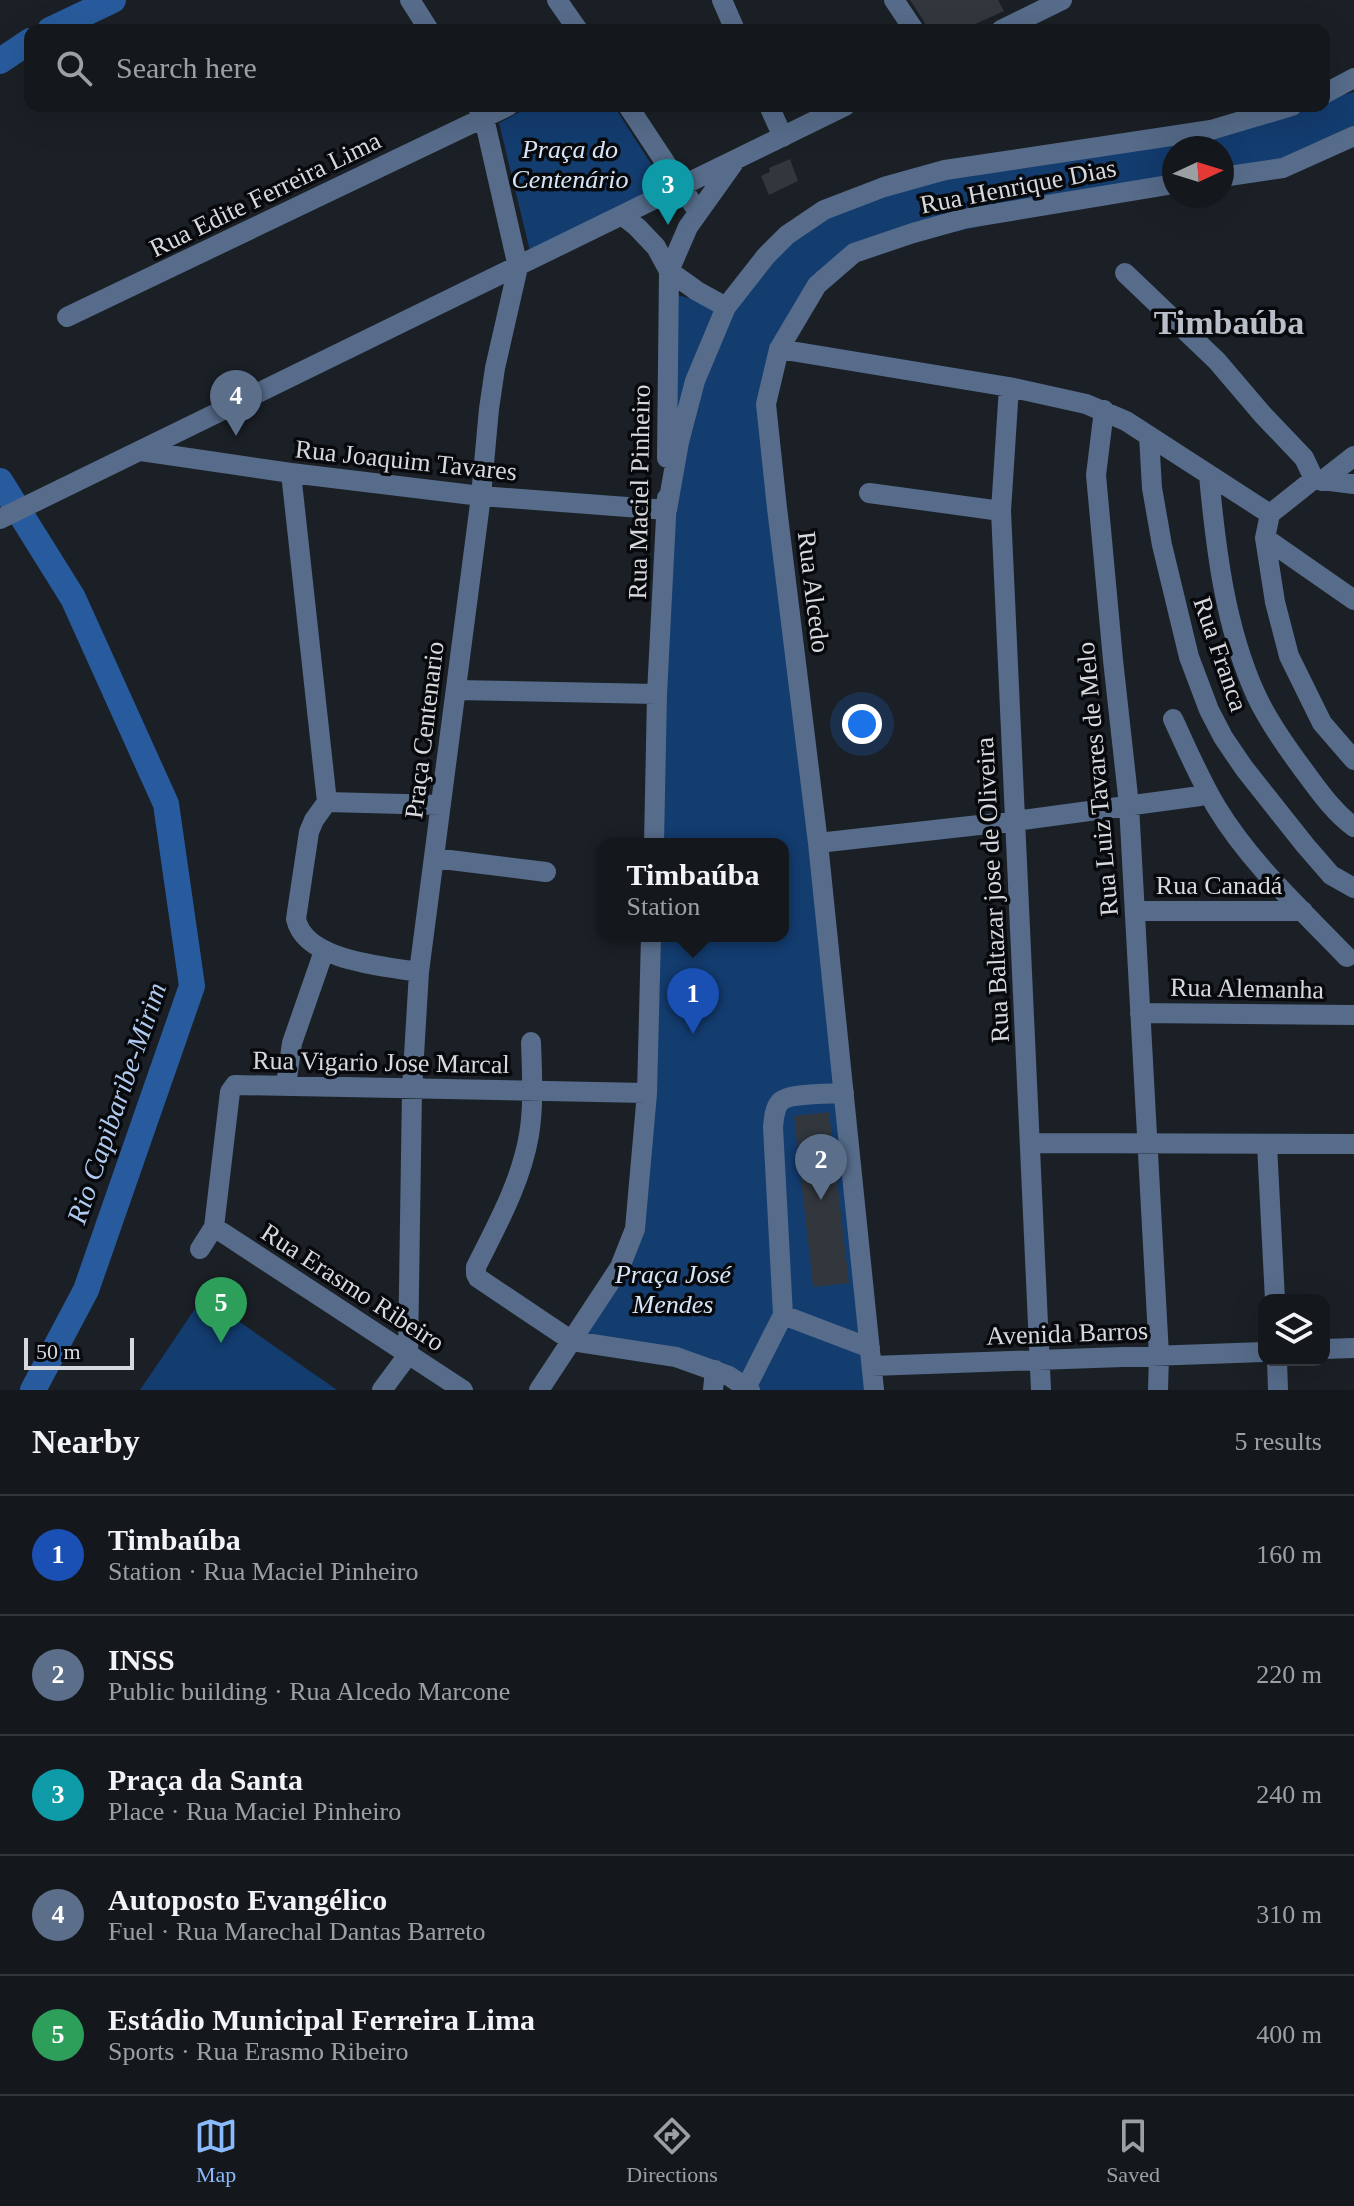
<!DOCTYPE html>
<meta charset="utf-8">
<style>
:root{--surface:#14181c;--page:#1d2125;--text:#f1f3f6;--muted:#9da0a3;--line:#33373b;--accent:#8abafc}
body{margin:0;font-family:Georgia,serif;background:var(--page);color:var(--text)}
.controls{position:absolute;right:24px;bottom:24px;display:grid;overflow:hidden;border-radius:16px;box-shadow:0 8px 32px #0002}
.controls button{width:72px;height:72px;display:grid;place-items:center;padding:0;border:0;border-bottom:2px solid var(--line);background:var(--surface);color:var(--text);font:40px sans-serif}
.compass{position:absolute;left:1162px;top:136px;width:72px;height:72px;border-radius:50%;background:var(--surface);box-shadow:0 8px 32px #0002;rotate:86deg}
.scale{position:absolute;left:24px;bottom:20px;width:110px;box-sizing:border-box;padding-left:8px;border:4px solid #d6d9dd;border-top:0;font-size:22px;line-height:28px;white-space:nowrap;color:#d6d9dd;-webkit-text-stroke:6px #08090c;paint-order:stroke}
.you{position:absolute;left:862px;top:724px;width:28px;height:28px;margin:-20px;border:6px solid #fff;border-radius:50%;background:#1a73e8;box-shadow:0 0 0 12px #1a73e833}
.badge{display:grid;place-items:center;width:52px;height:52px;border-radius:50%;background:var(--accent);color:#fff;font-size:26px;font-weight:700}
.pin{position:absolute;translate:-50% -66px;filter:drop-shadow(0 2px 4px #0008)}
.pin::after{content:'';position:absolute;top:42px;width:28px;height:24px;background:inherit;clip-path:polygon(0 0,100% 0,50% 100%)}
.popup{position:absolute;left:597px;top:838px;width:192px;height:104px;box-sizing:border-box;display:grid;place-content:center;border-radius:16px;background:var(--surface);filter:drop-shadow(0 2px 6px #0005);font-size:26px;white-space:nowrap;color:var(--muted)}
.popup b{font-size:30px;color:var(--text)}
.popup::after{content:'';position:absolute;left:50%;top:100%;margin-left:-16px;border:16px solid transparent;border-top-color:var(--surface)}
.list{margin:0;padding:0;list-style:none}
h2{display:flex;justify-content:space-between;align-items:center;height:104px;margin:0;padding:0 32px;font-size:34px}
h2 small{font-size:26px;font-weight:400;color:var(--muted)}
.list li{display:grid;grid-template-columns:52px 1fr auto;gap:24px;align-items:center;box-sizing:border-box;height:120px;padding:0 32px;border-top:2px solid var(--line)}
.list b{display:block;font-size:30px;white-space:nowrap}
.list p{margin:0;font-size:26px;white-space:nowrap;color:var(--muted)}
.list em{font-size:26px;font-style:normal;color:var(--muted)}
.icon{flex:none;width:44px;height:44px;fill:none;stroke:currentColor;stroke-width:2;stroke-linecap:round;stroke-linejoin:round}
.map{position:relative;flex:none;width:1354px;height:1390px;overflow:hidden}
.search{position:absolute;background:var(--surface);box-shadow:0 8px 32px #0002;left:24px;right:24px;top:24px;height:88px;display:flex;align-items:center;gap:20px;box-sizing:border-box;padding:0 28px;border-radius:16px;color:var(--muted);font-size:30px}
.sheet{height:704px;background:var(--surface)}
nav{display:flex;justify-content:space-around;align-items:center;box-sizing:border-box;height:112px;border-top:2px solid var(--line);background:var(--surface);font-size:22px;color:var(--muted)}
nav a{display:grid;justify-items:center;gap:4px}
nav .on{color:var(--accent)}
.map>svg:first-child{display:block}
</style>
<div class="map">
<svg width="1354" height="1390" viewBox="0 0 1354 1390">
<rect width="100%" height="100%" fill="#1b2026"/>
<path fill="#133c6f" d="M1354,92V136L1222,177V148H1174V185L854,253L817,285L766,404L874,1390H750L718,1368L572,1341L635,1229L652,936H783V844H656L667,510L668,293L726,307L787,235L884,187L1211,130L1302,106H1324V100Z
M531,106H614L664,184L530,251L499,123Z
M203,1297H204L337,1390H140Z"/>
<g fill="none" stroke-linecap="round" stroke-linejoin="round">
<path stroke="#285b9d" stroke-width="26" d="M50,30L113,0
M0,61L30,41
M0,481L73,598L166,804L192,986L86,1290L33,1390"/>
</g>
<path fill="#32373e" d="M910,0H998L1004,11L962,30H927L925,23Z
M790,159L798,181L769,195L761,176L770,172L769,168Z
M829,1112L849,1283L813,1287L794,1116Z"/>
<g fill="none" stroke-linecap="round" stroke-linejoin="round">
<path stroke="#566c8a" stroke-width="20" d="M410,0L429,30
M557,0L578,30
M722,0L735,30
M894,0L914,30
M1001,30L1062,0
M1324,94L1354,78
M628,106L698,212
M769,106L783,137
M1222,177L1283,168L1354,136
M623,216L637,227L656,247L669,271L697,291L726,307
M1125,273L1217,361L1263,415L1304,458L1314,479
M67,317L508,106
M779,349L1009,387L1086,404L1126,421L1270,514
M1009,387L1001,511L1041,1390
M1104,410L1096,475L1113,660L1129,805L1159,1355L1158,1390
M1149,436L1152,488L1162,545L1189,657L1209,710L1223,737L1244,768L1305,845L1331,875L1354,888
M141,451L291,473L481,496L667,510
M667,458L669,271L688,227L733,164
M291,473L327,802
M1209,476C1216,550 1225,627 1256,695C1268,721 1285,745 1302,768C1317,788 1333,812 1354,827
M1322,481L1354,456
M1354,484L1314,479L1270,514L1265,538L1275,602L1289,656L1322,723L1354,760
M869,493L1001,511
M667,510L679,442L695,381L726,307L766,256L787,235L824,210L884,187L945,170L1211,130L1292,106
M0,519L845,106
M1265,538L1354,600
M456,690L657,694
M1173,719C1187,749 1200,780 1217,808C1251,864 1302,910 1347,957
M327,802L314,820L309,832L296,919C305,961 384,966 419,972
M327,802L441,805
M818,843L1015,821L1200,796
M654,844L657,694L667,498
M434,858L546,872
M1135,911H1303
M1140,1013L1354,1015
M531,1042C532,1073 534,1105 529,1135C521,1182 497,1225 476,1267V1274L478,1278L572,1341L676,1357L729,1376L750,1390
M286,1085L292,1043L324,951
M1030,1143L1354,1144
M1267,1145L1275,1300
M214,1227L463,1390
M200,1249L214,1227L230,1092L235,1085L647,1093
M783,1315L773,1127C774,1119 774,1109 780,1102C788,1093 830,1094 844,1093
M1324,1349L1354,1348
M1277,1360L1278,1390
M872,1366L1264,1352
M747,1386L783,1315L870,1348
M382,1390L408,1355L412,1089L419,972L481,496L489,409L495,368L518,267L484,118L477,106
M539,1390L620,1267L635,1229L647,1093L651,936
M713,1390L715,1370
M874,1390L818,843L777,508L766,404L779,349L817,285L854,253L913,233L963,219L1174,184"/>
</g>
<g text-anchor="middle" stroke-width="7" stroke-linejoin="round" paint-order="stroke">
<g font-size="26" font-style="italic" fill="#d7e5f8" stroke="#08090c">
<text x="570" y="158">Praça do<tspan x="570" dy="30">Centenário</tspan></text>
<text x="673" y="1283">Praça José<tspan x="673" dy="30">Mendes</tspan></text>
</g>
<g font-size="26" fill="#d6d9dd" stroke="#08090c">
<text transform="translate(1018 186) rotate(-11)" y="9">Rua Henrique Dias</text>
<text transform="translate(265 194) rotate(-26)" y="9">Rua Edite Ferreira Lima</text>
<text transform="translate(406 460) rotate(6)" y="9">Rua Joaquim Tavares</text>
<text transform="translate(639 492) rotate(-89)" y="9">Rua Maciel Pinheiro</text>
<text transform="translate(814 592) rotate(83)" y="9">Rua Alcedo</text>
<text transform="translate(1221 654) rotate(71)" y="9">Rua Franca</text>
<text transform="translate(424 730) rotate(-83)" y="9">Praça Centenario</text>
<text transform="translate(1097 779) rotate(-95)" y="9">Rua Luiz Tavares de Melo</text>
<text x="1219" y="894">Rua Canadá</text>
<text transform="translate(992 890) rotate(-93)" y="9">Rua Baltazar jose de Oliveira</text>
<text transform="translate(1247 988) rotate(1)" y="9">Rua Alemanha</text>
<text transform="translate(381 1062) rotate(1)" y="9">Rua Vigario Jose Marcal</text>
<text transform="translate(353 1287) rotate(33)" y="9">Rua Erasmo Ribeiro</text>
<text transform="translate(1067 1333) rotate(-2)" y="9">Avenida Barros</text>
</g>
<g font-size="28" font-style="italic" fill="#b0cbf0" stroke="#08090c">
<text transform="translate(116 1103) rotate(-71)" y="10">Rio Capibaribe-Mirim</text>
</g>
<g font-size="34" font-weight="bold" fill="#b9bfc8" stroke="#08090c">
<text x="1229" y="334">Timbaúba</text>
</g>
</g>
</svg>
<div class="controls">
<button><svg class="icon" aria-label="layers" viewBox="0 0 24 24"><path d="M12 4l9 5-9 5-9-5zM3 14l9 5 9-5"/></svg></button>
</div>
<svg class="compass" viewBox="-18 -18 36 36"><path d="M0-13l5 13h-10z" fill="#e53935"/><path d="M0 13l5-13h-10z" fill="#9da0a3"/></svg>
<div class="scale">50 m</div>
<div class="you"></div>
<div class="pin badge" style="left:693px;top:1034px;background:#1a4fb4">1</div>
<div class="popup"><b>Timbaúba</b>Station</div>
<div class="pin badge" style="left:821px;top:1200px;background:#5c6f8a">2</div>
<div class="pin badge" style="left:668px;top:225px;background:#0f9aa8">3</div>
<div class="pin badge" style="left:236px;top:436px;background:#5c6f8a">4</div>
<div class="pin badge" style="left:221px;top:1343px;background:#2e9e5b">5</div>
<div class="search"><svg class="icon" aria-label="search" viewBox="0 0 24 24"><circle cx="10" cy="10" r="6"/><path d="M15 15l6 6"/></svg>Search here</div>
</div>
<section class="sheet">
<h2>Nearby<small>5 results</small></h2>
<ul class="list">
<li><span class="badge" style="background:#1a4fb4">1</span><div><b>Timbaúba</b><p>Station · Rua Maciel Pinheiro</p></div><em>160 m</em></li>
<li><span class="badge" style="background:#5c6f8a">2</span><div><b>INSS</b><p>Public building · Rua Alcedo Marcone</p></div><em>220 m</em></li>
<li><span class="badge" style="background:#0f9aa8">3</span><div><b>Praça da Santa</b><p>Place · Rua Maciel Pinheiro</p></div><em>240 m</em></li>
<li><span class="badge" style="background:#5c6f8a">4</span><div><b>Autoposto Evangélico</b><p>Fuel · Rua Marechal Dantas Barreto</p></div><em>310 m</em></li>
<li><span class="badge" style="background:#2e9e5b">5</span><div><b>Estádio Municipal Ferreira Lima</b><p>Sports · Rua Erasmo Ribeiro</p></div><em>400 m</em></li>
</ul>
</section>
<nav>
<a class="on"><svg class="icon" aria-label="map" viewBox="0 0 24 24"><path d="M3 6l6-2 6 2 6-2v14l-6 2-6-2-6 2zM9 4v14M15 6v14"/></svg>Map</a>
<a><svg class="icon" aria-label="directions" viewBox="0 0 24 24"><path d="M12 3l9 9-9 9-9-9zM9 14v-3h6M13 9l2 2-2 2"/></svg>Directions</a>
<a><svg class="icon" aria-label="saved" viewBox="0 0 24 24"><path d="M7 4h10v16l-5-4-5 4z"/></svg>Saved</a>
</nav>
